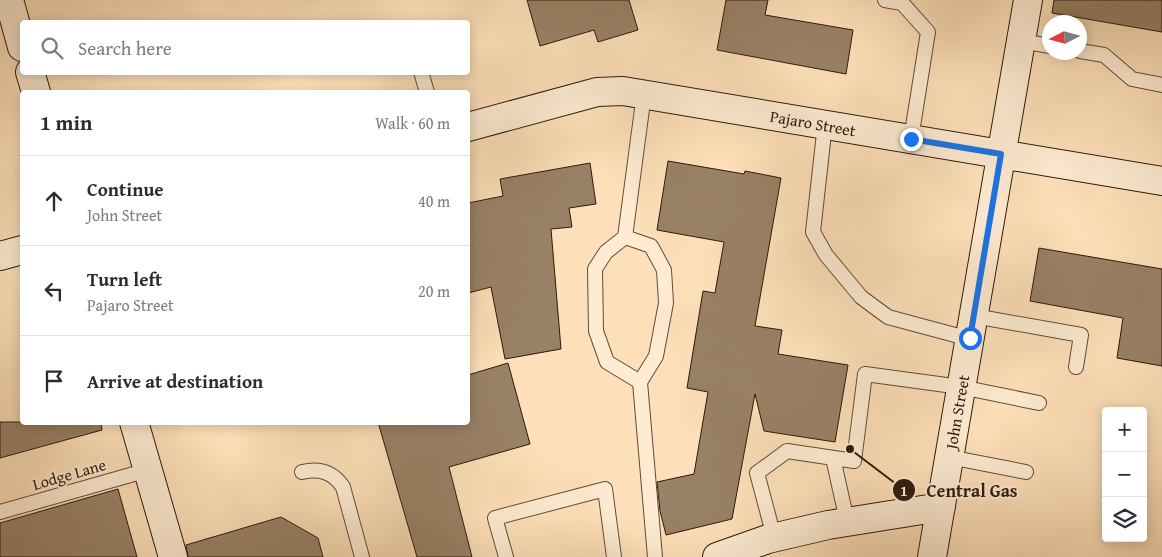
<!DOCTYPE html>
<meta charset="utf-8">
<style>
:root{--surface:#fff;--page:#f2f2f3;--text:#2b2b33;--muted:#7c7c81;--line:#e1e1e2}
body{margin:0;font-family:"Gentium Book Plus",serif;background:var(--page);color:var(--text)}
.controls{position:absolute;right:15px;bottom:15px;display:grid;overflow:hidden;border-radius:5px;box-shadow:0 2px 12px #0003}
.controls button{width:45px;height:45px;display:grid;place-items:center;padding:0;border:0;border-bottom:1px solid var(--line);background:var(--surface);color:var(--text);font:25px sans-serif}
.compass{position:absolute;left:1042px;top:15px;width:45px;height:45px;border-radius:50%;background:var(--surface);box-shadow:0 2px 12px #0003;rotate:264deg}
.stop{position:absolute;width:15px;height:15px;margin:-11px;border:4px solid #1a73e8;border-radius:50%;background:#fff}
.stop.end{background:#1a73e8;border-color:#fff;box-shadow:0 1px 5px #0008}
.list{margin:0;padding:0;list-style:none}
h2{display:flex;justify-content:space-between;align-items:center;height:65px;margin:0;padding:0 20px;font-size:21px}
h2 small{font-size:16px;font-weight:400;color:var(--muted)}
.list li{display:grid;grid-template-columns:32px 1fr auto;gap:15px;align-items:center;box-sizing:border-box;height:90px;padding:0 20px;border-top:1px solid var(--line)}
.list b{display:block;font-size:19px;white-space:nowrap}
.list p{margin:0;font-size:16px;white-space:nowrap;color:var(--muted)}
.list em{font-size:16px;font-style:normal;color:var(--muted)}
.icon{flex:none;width:28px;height:28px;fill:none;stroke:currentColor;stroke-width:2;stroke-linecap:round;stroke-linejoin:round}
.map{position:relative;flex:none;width:1162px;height:557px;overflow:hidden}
.search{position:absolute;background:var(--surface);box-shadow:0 2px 12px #0003;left:20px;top:20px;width:450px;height:55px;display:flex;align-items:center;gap:12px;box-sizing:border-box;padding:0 18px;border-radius:5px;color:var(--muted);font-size:19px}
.panel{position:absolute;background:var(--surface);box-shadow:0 2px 12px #0003;left:20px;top:90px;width:450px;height:335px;border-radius:5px}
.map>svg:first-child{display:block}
</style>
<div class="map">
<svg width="1162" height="557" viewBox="0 0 1162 557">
<rect width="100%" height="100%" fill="#fde0b9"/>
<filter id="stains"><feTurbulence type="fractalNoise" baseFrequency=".004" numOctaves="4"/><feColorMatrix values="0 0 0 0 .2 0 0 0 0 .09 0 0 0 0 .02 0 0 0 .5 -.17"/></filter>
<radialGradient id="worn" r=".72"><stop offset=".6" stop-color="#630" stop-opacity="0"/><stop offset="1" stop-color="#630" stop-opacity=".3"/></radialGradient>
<path fill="#998166" stroke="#2d1a0d" d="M527,0H629L638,30L598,42L594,30L540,46Z
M726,0H768L765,15L853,30L846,74L717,50Z
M1054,0H1162V32L1052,13Z
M668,161L744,174L745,171L781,178L755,326L782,330L778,354L848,365L835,442L764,431L755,394L732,519L666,535L660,511L657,482L694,474L708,392L687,388L703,291L715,293L724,242L657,230Z
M590,163L596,204L569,208L572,227L551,229L561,349L505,359L491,287L468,293V203L503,196L500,179Z
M1039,248L1162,269V366L1117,358L1123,318L1030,301Z
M508,363L530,444L449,467L472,557H417L378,422H468V375Z
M0,422H101L102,430L0,458Z
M118,489L137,557H0V523Z
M281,517L318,538L323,557H188L186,545Z"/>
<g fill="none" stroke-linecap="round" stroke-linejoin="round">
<defs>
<path id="lane" d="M885,0L902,3L928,32L911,139
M1021,41L1050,46
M1080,51L1104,55L1132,79L1162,85
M421,72L427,92
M644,94L625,237L606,252L595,269L596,331L607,362L640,382L655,557
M825,124L813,232L826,255L861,297L888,317L970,339
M625,237L651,246L664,270L666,303L656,356L640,382
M974,316L1081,335L1076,367
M949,457L1026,472
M833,458L847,521
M302,472C320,468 333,472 343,487L362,557
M0,512L148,470
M774,537L757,473L787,451L854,461L865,374L961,387L1039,403
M506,557L495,518L605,489L614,557"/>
<path id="secondary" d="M9,0L22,47
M30,72L36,92
M468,127L597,92L623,91L1162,181
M0,256L22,250
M134,422L173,557
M717,557L768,539L828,525L941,507
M932,557L1028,0"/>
</defs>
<use href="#lane" stroke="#614c38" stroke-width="16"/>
<use href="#secondary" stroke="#2d1a0d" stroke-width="30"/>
<use href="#lane" stroke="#feebd2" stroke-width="14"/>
<use href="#secondary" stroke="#feebd2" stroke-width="28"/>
</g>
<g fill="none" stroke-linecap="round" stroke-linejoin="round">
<path stroke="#1a73e8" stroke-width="6" d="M911,139L1001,154L970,338"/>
</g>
<g text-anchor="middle" stroke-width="4" stroke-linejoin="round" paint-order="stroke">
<g font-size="16" fill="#2d1a0d" stroke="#feebd2">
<text transform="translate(813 123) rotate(10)" y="6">Pajaro Street</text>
<text transform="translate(957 412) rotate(-80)" y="6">John Street</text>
<text transform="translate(69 474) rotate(-16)" y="6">Lodge Lane</text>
</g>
</g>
<path fill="none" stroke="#2d1a0d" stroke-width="2" d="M850 449L904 490"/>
<g fill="#2d1a0d" stroke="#feebd2" stroke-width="2">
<circle cx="850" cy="449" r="5"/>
<circle cx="904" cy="490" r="12"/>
</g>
<g font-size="15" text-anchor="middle" font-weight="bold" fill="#fff">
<text x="904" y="496">1</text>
</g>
<g font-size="18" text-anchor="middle" font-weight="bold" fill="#2d1a0d" stroke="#feebd2" stroke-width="4" stroke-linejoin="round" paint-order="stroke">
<text x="972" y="497">Central Gas</text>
</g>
<rect width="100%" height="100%" filter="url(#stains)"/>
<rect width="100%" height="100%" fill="url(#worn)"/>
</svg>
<div class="controls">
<button>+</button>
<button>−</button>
<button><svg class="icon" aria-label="layers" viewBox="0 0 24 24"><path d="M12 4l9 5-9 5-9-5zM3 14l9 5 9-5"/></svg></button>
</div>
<svg class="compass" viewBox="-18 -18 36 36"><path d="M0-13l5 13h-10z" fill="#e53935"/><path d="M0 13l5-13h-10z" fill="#7c7c81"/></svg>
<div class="stop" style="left:970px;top:338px"></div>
<div class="stop end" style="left:911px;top:139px"></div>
<div class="search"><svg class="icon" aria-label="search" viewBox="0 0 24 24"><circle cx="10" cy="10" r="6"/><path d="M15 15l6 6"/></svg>Search here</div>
<section class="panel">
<h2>1 min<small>Walk · 60 m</small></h2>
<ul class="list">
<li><svg class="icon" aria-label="ahead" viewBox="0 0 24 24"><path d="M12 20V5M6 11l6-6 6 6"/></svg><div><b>Continue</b><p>John Street</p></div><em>40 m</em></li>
<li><svg class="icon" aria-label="left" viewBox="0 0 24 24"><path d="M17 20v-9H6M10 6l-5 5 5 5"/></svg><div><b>Turn left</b><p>Pajaro Street</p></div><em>20 m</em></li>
<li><svg class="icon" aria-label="arrive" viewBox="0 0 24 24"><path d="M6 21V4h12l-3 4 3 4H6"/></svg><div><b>Arrive at destination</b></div></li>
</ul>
</section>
</div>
